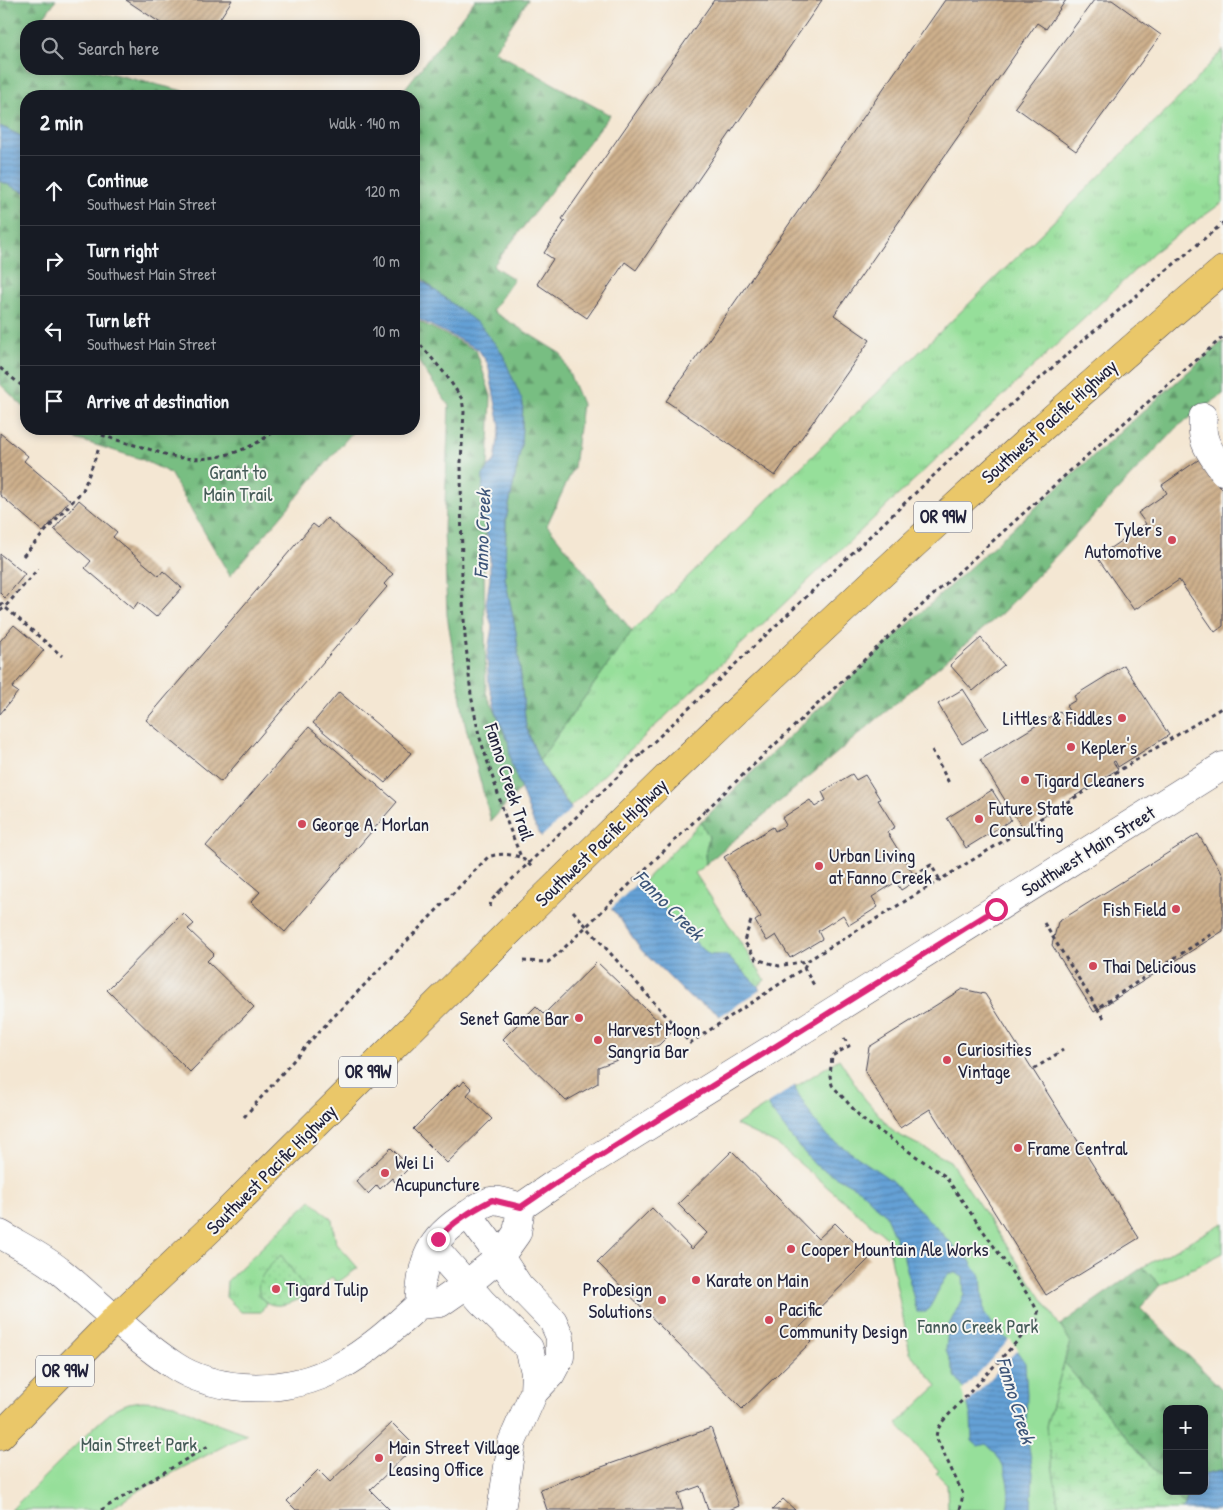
<!DOCTYPE html>
<meta charset="utf-8">
<style>
:root{--surface:#171b24;--page:#242831;--text:#f1f3f6;--muted:#9ea1a6;--line:#363941}
body{margin:0;font-family:"Patrick Hand",sans-serif;background:var(--page);color:var(--text)}
.controls{position:absolute;right:15px;bottom:15px;display:grid;overflow:hidden;border-radius:10px;box-shadow:0 2px 8px #0003}
.controls button{width:45px;height:45px;display:grid;place-items:center;padding:0;border:0;border-bottom:1px solid var(--line);background:var(--surface);color:var(--text);font:25px sans-serif}
.stop{position:absolute;width:15px;height:15px;margin:-11px;border:4px solid #db2777;border-radius:50%;background:#fff}
.stop.end{background:#db2777;border-color:#fff;box-shadow:0 1px 5px #0008}
.list{margin:0;padding:0;list-style:none}
h2{display:flex;justify-content:space-between;align-items:center;height:65px;margin:0;padding:0 20px;font-size:21px}
h2 small{font-size:16px;font-weight:400;color:var(--muted)}
.list li{display:grid;grid-template-columns:32px 1fr auto;gap:15px;align-items:center;box-sizing:border-box;height:70px;padding:0 20px;border-top:1px solid var(--line)}
.list b{display:block;font-size:19px;white-space:nowrap}
.list p{margin:0;font-size:16px;white-space:nowrap;color:var(--muted)}
.list em{font-size:16px;font-style:normal;color:var(--muted)}
.icon{flex:none;width:28px;height:28px;fill:none;stroke:currentColor;stroke-width:2;stroke-linecap:round;stroke-linejoin:round}
.map{position:relative;flex:none;width:1223px;height:1510px;overflow:hidden}
.search{position:absolute;background:var(--surface);box-shadow:0 2px 8px #0003;left:20px;top:20px;width:400px;height:55px;display:flex;align-items:center;gap:12px;box-sizing:border-box;padding:0 18px;border-radius:20px;color:var(--muted);font-size:19px}
.panel{position:absolute;background:var(--surface);box-shadow:0 2px 8px #0003;left:20px;top:90px;width:400px;height:345px;border-radius:20px}
.map>svg:first-child{display:block}
</style>
<div class="map">
<svg width="1223" height="1510" viewBox="0 0 1223 1510">
<defs>
<pattern id="grass-tufts" width="24" height="20" patternUnits="userSpaceOnUse" patternTransform="scale(1.25)"><rect width="24" height="20" fill="#96df9a"/><path d="M3 7l-1-3M5 7V3M7 7l1-3M15 17l-1-3M17 17v-4M19 17l1-3" fill="none" stroke="#81bf86"/></pattern>
<pattern id="forest-firs" width="22" height="20" patternUnits="userSpaceOnUse" patternTransform="scale(1.25)"><rect width="22" height="20" fill="#78be82"/><path d="M5 1l3.5 6h-7zM16 11l3.5 6h-7z" fill="#629a6c"/></pattern>
<pattern id="wetland-marsh" width="20" height="14" patternUnits="userSpaceOnUse" patternTransform="scale(1.25)"><rect width="20" height="14" fill="#96df9a"/><path d="M1 5h8M5 5V1M11 12h8M15 12V8" fill="none" stroke="#81bf86"/></pattern>
<pattern id="garden-dots" width="8" height="8" patternUnits="userSpaceOnUse" patternTransform="scale(1.25)"><rect width="8" height="8" fill="#96df9a"/><path d="M2 2h.1M6 6h.1" fill="none" stroke="#81bf86" stroke-width="1.8" stroke-linecap="round"/></pattern>
<pattern id="water-rules" width="6" height="5" patternUnits="userSpaceOnUse" patternTransform="scale(1.25)"><rect width="6" height="5" fill="#65a1d6"/><path d="M0 2.5h6" fill="none" stroke="#5383af"/></pattern>
<pattern id="building-hatch" width="6" height="6" patternUnits="userSpaceOnUse" patternTransform="scale(1.25)"><rect width="6" height="6" fill="#ceb08c"/><path d="M-1 1l2-2M0 6l6-6M5 7l2-2" fill="none" stroke="#a78f74"/></pattern>
</defs>
<rect width="100%" height="100%" fill="#f6f6f2"/>
<filter id="ink" filterUnits="userSpaceOnUse"><feTurbulence type="fractalNoise" baseFrequency=".02" numOctaves="2"/><feDisplacementMap in="SourceGraphic" scale="10" xChannelSelector="R" yChannelSelector="G"/><feConvolveMatrix kernelMatrix="1 2 1 2 8 2 1 2 1" color-interpolation-filters="sRGB"/></filter>
<filter id="wash" filterUnits="userSpaceOnUse"><feTurbulence type="fractalNoise" baseFrequency=".0096" numOctaves="4" result="noise"/><feDisplacementMap in="SourceGraphic" scale="20" xChannelSelector="R" yChannelSelector="G"/><feGaussianBlur stdDeviation="1.12" result="paint"/><feColorMatrix in="noise" values="0 0 0 0 0 0 0 0 0 0 0 0 0 0 0 0 0 1.4 0 .05"/><feComposite in="paint" operator="in"/></filter>
<g filter="url(#wash)">
<rect width="100%" height="100%" fill="#f4e7d3"/>
<path fill="url(#grass-tufts)" stroke="#5c806a" d="M1223,50V202L1154,252L570,807L539,761L632,631L1012,262L1182,95Z
M701,822L709,837L705,855L706,864L695,873L765,980L758,986L726,955H710L699,946L641,884Z
M311,1200L332,1220L336,1243L358,1268L337,1283L332,1277L318,1290L309,1294L281,1256L261,1297L266,1303L261,1312H241L226,1297L227,1281Z
M1223,1223V1253L1160,1285L1143,1267Z"/>
<path fill="url(#forest-firs)" stroke="#4d705e" d="M0,0H56L37,26H26V69H92L204,96H26V140L19,135L0,126Z
M475,0H528L494,51L610,115L493,266L514,279L492,311L561,354L582,404L574,467L547,525L632,631L539,761L526,727L516,632L505,578L506,520L521,447L523,403L438,293L414,271V96H399Z
M0,169L26,195V409L0,384Z
M414,319L476,350L491,396L484,567L486,693L529,779L491,821L465,724L447,615L444,529L449,406L416,358L414,360Z
M1223,341V394L1177,427L1003,612L706,864L705,855L709,837L701,822C870,656 1045,497 1223,341Z
M54,429H355L230,576L170,473L141,459L73,438Z
M1143,1267L1160,1285L1140,1308L1223,1390V1473L1221,1470L1204,1474V1409H1167V1485L1064,1363L1070,1341L1060,1325Z
M1172,1491H1189L1185,1506Z"/>
<path fill="url(#wetland-marsh)" stroke="#5c806a" d="M1064,1363L1167,1485V1491H1172L1185,1506L1182,1510H1059L1046,1426Z"/>
<path fill="#96df9a" stroke="#5c806a" d="M839,1059L865,1099L895,1133L950,1161L1070,1341L1046,1426L1059,1510H948L947,1484L936,1473L939,1471L897,1424L937,1386L910,1353L887,1238L778,1145L736,1125Z
M142,1401L161,1402L174,1404L206,1419L247,1434L138,1491L109,1510H11L94,1427L116,1408L129,1403Z"/>
<path fill="url(#garden-dots)" stroke="#5c806a" d="M281,1255L309,1294C296,1302 270,1314 260,1295C258,1290 258,1285 260,1280C264,1271 274,1262 281,1255Z"/>
<path fill="url(#water-rules)" stroke="#446288" d="M0,126L19,135L26,140V193L0,181Z
M414,274L481,326L502,353L523,403L521,447L506,520L505,578L516,632L526,727L539,761L566,803L699,946L710,955H726L758,986L796,1090L813,1119L828,1137L891,1180L966,1259H969L974,1268L981,1276L984,1313L998,1332L1010,1341L1025,1363L1027,1394L1026,1427L1033,1473L1031,1510H1007C1012,1486 1005,1459 986,1444L978,1446L972,1441L971,1417L964,1389L956,1378L946,1350L948,1327L964,1295L963,1277L955,1273H949C939,1284 936,1300 926,1312H917L904,1258L885,1214L860,1190L815,1165L795,1142L770,1109L719,1015L710,1008L690,998L662,970L642,951L618,916L541,836L534,824L511,763L508,741L496,712L489,685L487,657L492,627L486,604L490,579V558L482,497L483,475L495,460L500,426L488,364L478,349L414,317Z
M1221,1470L1223,1473V1510H1182L1185,1506L1189,1491H1204V1474Z"/>
<path fill="#f4e7d3" d="M574,807L641,879L609,911L540,838Z
M762,989L797,1084L766,1105L717,1018Z
M1010,1339L1018,1349L966,1405L962,1391Z"/>
<g id="blocks">
<path fill="url(#building-hatch)" d="M126,0H232L215,26H165Z
M714,0H822L636,270L625,262L587,318L537,284L553,259L544,253L565,221L562,219Z
M945,0H1066L1046,29L1037,23L834,315L870,340L775,476L666,401Z
M1094,0H1112L1161,35L1076,151L1015,107Z
M0,433L28,456L24,461L70,500L43,532L0,495Z
M1201,458L1222,489L1223,488V626L1215,632L1179,580L1134,610L1097,557L1146,524L1138,513L1167,493L1162,485Z
M79,500L117,532L113,537L159,576L163,571L182,588L156,617L138,602L133,609L85,568L91,561L54,529Z
M327,518L393,574L384,584L387,587L221,782L146,720L313,524L318,528Z
M0,554L25,574L5,598L0,593Z
M14,625L44,650L12,688L18,692L0,714V641Z
M981,638L1004,665L973,691L950,665Z
M1124,665L1169,735L1118,767L1115,761L1113,762L1118,769L1023,829L980,760L1060,711L1068,724L1075,720L1066,706L1076,700L1074,696Z
M963,689L988,728L962,744L938,704Z
M339,692L411,753L385,783L313,723Z
M309,727L397,802L285,932L251,902L260,892L206,846Z
M852,774L856,780L865,775L880,799L878,800L895,827L887,832L917,880L901,890L896,882L872,897L878,907L849,925L843,915L818,931L822,939L790,958L776,935L767,941L755,921L761,917L724,857L773,827L775,831L786,825L782,818L810,800L815,807L826,800L822,792Z
M992,790L1011,820L966,848L947,818Z
M1198,834L1223,875V931L1094,1012L1052,945L1058,922Z
M183,913L194,924L188,929L214,954L207,961L254,1007L190,1072L107,990Z
M597,962L671,1033L659,1045L598,1067V1083L566,1101L503,1039L536,1006L544,1014Z
M962,989L985,994L1139,1238L1046,1295L930,1109L900,1128L865,1072L869,1047Z
M464,1081L472,1089L467,1095L492,1119L447,1163L413,1129L458,1084L460,1086Z
M391,1148L410,1167L395,1182L392,1178L380,1189L377,1185L368,1194L356,1181Z
M732,1151L818,1239L835,1223L870,1258L799,1328L812,1341L742,1409L597,1262L652,1208L692,1249L707,1233L678,1204Z
M392,1423L415,1446L370,1490L390,1510H296L287,1501L318,1470L330,1482Z
M711,1428L739,1506L729,1510H708L700,1486L678,1494L683,1510H547L540,1489Z
M783,1499L795,1510H772Z"/>
</g>
</g>
<g filter="url(#ink)">
<use href="#blocks" fill-opacity="0" stroke="#424052" stroke-width="1"/>
<g fill="none" stroke-linecap="round" stroke-linejoin="round">
<defs>
<path id="minor" d="M1203,417C1200,442 1210,451 1223,471
M521,1207C513,1205 499,1199 491,1201C482,1203 475,1210 467,1215C428,1239 422,1260 419,1305L440,1303L466,1285L500,1257L517,1233L521,1207L556,1183L806,1028L1223,766
M468,1214L500,1257L519,1286L553,1321L560,1337V1357L551,1374L534,1392L512,1442L501,1510
M0,1234C20,1246 43,1257 61,1272C99,1303 134,1339 175,1366C196,1380 219,1385 243,1387C321,1392 364,1355 419,1305
M433,1246L482,1302L529,1348L535,1372L534,1392"/>
<path id="highway" d="M671,773C851,601 1033,431 1223,270
M0,1436L115,1319L210,1229L522,919"/>
</defs>
<use href="#minor" stroke="#424052" stroke-width="29"/>
<use href="#highway" stroke="#424052" stroke-width="29"/>
<path stroke="#424052" stroke-width="3" stroke-dasharray="4 4" stroke-linecap="butt" d="M414,342L419,343L446,375L462,399L464,412L461,462L462,585L465,636L471,695L479,735L507,822L521,857L533,868
M0,368L26,389
M87,429C105,437 123,442 142,447C156,451 170,457 183,458C216,462 252,450 277,429
M23,556L83,490L99,448
M0,603L62,656
M0,611L5,607L38,569
M932,750L949,783
M642,753L972,439L1081,342L1223,223
M706,810L920,607L1102,442L1223,337
M914,875L931,865L940,880
M490,907L491,901L500,891
M573,911L690,1043L804,968L815,987
M751,921L744,941L756,959L779,966L806,961
M1044,923L1097,1008L1215,932
M523,961L548,962L559,953
M804,968L807,961L1223,707
M1097,1008L1106,1021
M844,1038L849,1046L832,1056L830,1076L832,1085L863,1120L945,1176L1032,1301L1038,1312L1037,1320L942,1422L937,1431L936,1437L963,1494L960,1510
M1034,1069L1063,1050
M244,1117L314,1037L488,857C499,853 509,854 520,857
M101,1510L210,1445"/>
<use href="#minor" stroke="#fff" stroke-width="28"/>
<use href="#highway" stroke="#eac769" stroke-width="28"/>
<defs>
<path id="highway-bridge" d="M522,919L671,773"/>
</defs>
<use href="#highway-bridge" stroke="#424052" stroke-width="29" stroke-linecap="butt"/>
<path stroke="#424052" stroke-width="3" stroke-dasharray="4 4" stroke-linecap="butt" d="M500,891L642,753
M559,953L706,810"/>
<use href="#highway-bridge" stroke="#eac769" stroke-width="28"/>
</g>
</g>
<g fill="none" stroke-linecap="round" stroke-linejoin="round" filter="url(#ink)">
<path stroke="#db2777" stroke-width="6" d="M438,1239C452,1222 473,1210 492,1200L521,1207L556,1183L996,909"/>
</g>
<g fill="#d1495b" stroke="#f6f6f2" stroke-width="2">
<circle cx="1172" cy="540" r="5"/>
<circle cx="1122" cy="718" r="5"/>
<circle cx="1071" cy="747" r="5"/>
<circle cx="1025" cy="780" r="5"/>
<circle cx="979" cy="819" r="5"/>
<circle cx="302" cy="824" r="5"/>
<circle cx="819" cy="866" r="5"/>
<circle cx="1176" cy="909" r="5"/>
<circle cx="1093" cy="966" r="5"/>
<circle cx="579" cy="1018" r="5"/>
<circle cx="598" cy="1040" r="5"/>
<circle cx="947" cy="1060" r="5"/>
<circle cx="1018" cy="1148" r="5"/>
<circle cx="385" cy="1173" r="5"/>
<circle cx="791" cy="1249" r="5"/>
<circle cx="696" cy="1280" r="5"/>
<circle cx="276" cy="1289" r="5"/>
<circle cx="662" cy="1300" r="5"/>
<circle cx="769" cy="1320" r="5"/>
<circle cx="379" cy="1458" r="5"/>
</g>
<g text-anchor="middle" stroke-width="4" stroke-linejoin="round" paint-order="stroke">
<g fill="#f6f6f2" stroke="#626272" stroke-width="1">
<rect x="914" y="501.5" width="58" height="31" rx="4"/>
<rect x="339" y="1056.5" width="58" height="31" rx="4"/>
<rect x="36" y="1355.5" width="58" height="31" rx="4"/>
</g>
<g font-size="18" font-weight="bold" fill="#22223b">
<text x="943" y="523">OR 99W</text>
<text x="368" y="1078">OR 99W</text>
<text x="65" y="1377">OR 99W</text>
</g>
<g font-size="19" fill="#22223b" stroke="#f6f6f2">
<text transform="translate(1049 421) rotate(-42)" y="7">Southwest Pacific Highway</text>
<text transform="translate(510 782) rotate(72)" y="7">Fanno Creek Trail</text>
<text transform="translate(601 842) rotate(-44)" y="7">Southwest Pacific Highway</text>
<text transform="translate(1088 851) rotate(-32)" y="7">Southwest Main Street</text>
<text transform="translate(271 1169) rotate(-45)" y="7">Southwest Pacific Highway</text>
</g>
<g font-size="19" fill="#455b58" stroke="#f6f6f2">
<text x="238" y="479">Grant to<tspan x="238" dy="22">Main Trail</tspan></text>
<text x="978" y="1333">Fanno Creek Park</text>
<text x="139" y="1451">Main Street Park</text>
</g>
<g font-size="19" fill="#22223b" stroke="#f6f6f2" text-anchor="start">
<text x="1162" y="536" text-anchor="end">Tyler's<tspan x="1162" dy="22">Automotive</tspan></text>
<text x="1112" y="725" text-anchor="end">Littles &amp; Fiddles</text>
<text x="1081" y="754">Kepler's</text>
<text x="1035" y="787">Tigard Cleaners</text>
<text x="989" y="815">Future State<tspan x="989" dy="22">Consulting</tspan></text>
<text x="312" y="831">George A. Morlan</text>
<text x="829" y="862">Urban Living<tspan x="829" dy="22">at Fanno Creek</tspan></text>
<text x="1166" y="916" text-anchor="end">Fish Field</text>
<text x="1103" y="973">Thai Delicious</text>
<text x="569" y="1025" text-anchor="end">Senet Game Bar</text>
<text x="608" y="1036">Harvest Moon<tspan x="608" dy="22">Sangria Bar</tspan></text>
<text x="957" y="1056">Curiosities<tspan x="957" dy="22">Vintage</tspan></text>
<text x="1028" y="1155">Frame Central</text>
<text x="395" y="1169">Wei Li<tspan x="395" dy="22">Acupuncture</tspan></text>
<text x="801" y="1256">Cooper Mountain Ale Works</text>
<text x="706" y="1287">Karate on Main</text>
<text x="286" y="1296">Tigard Tulip</text>
<text x="652" y="1296" text-anchor="end">ProDesign<tspan x="652" dy="22">Solutions</tspan></text>
<text x="779" y="1316">Pacific<tspan x="779" dy="22">Community Design</tspan></text>
<text x="389" y="1454">Main Street Village<tspan x="389" dy="22">Leasing Office</tspan></text>
</g>
<g font-size="20" font-style="italic" fill="#3d5579" stroke="#f6f6f2">
<text transform="translate(482 534) rotate(-88)" y="7">Fanno Creek</text>
<text transform="translate(669 905) rotate(45)" y="7">Fanno Creek</text>
<text transform="translate(1016 1400) rotate(73)" y="7">Fanno Creek</text>
</g>
</g>
</svg>
<div class="controls">
<button>+</button>
<button>−</button>
</div>
<div class="stop" style="left:996px;top:909px"></div>
<div class="stop end" style="left:438px;top:1239px"></div>
<div class="search"><svg class="icon" aria-label="search" viewBox="0 0 24 24"><circle cx="10" cy="10" r="6"/><path d="M15 15l6 6"/></svg>Search here</div>
<section class="panel">
<h2>2 min<small>Walk · 140 m</small></h2>
<ul class="list">
<li><svg class="icon" aria-label="ahead" viewBox="0 0 24 24"><path d="M12 20V5M6 11l6-6 6 6"/></svg><div><b>Continue</b><p>Southwest Main Street</p></div><em>120 m</em></li>
<li><svg class="icon" aria-label="right" viewBox="0 0 24 24"><path d="M7 20v-9h11M14 6l5 5-5 5"/></svg><div><b>Turn right</b><p>Southwest Main Street</p></div><em>10 m</em></li>
<li><svg class="icon" aria-label="left" viewBox="0 0 24 24"><path d="M17 20v-9H6M10 6l-5 5 5 5"/></svg><div><b>Turn left</b><p>Southwest Main Street</p></div><em>10 m</em></li>
<li><svg class="icon" aria-label="arrive" viewBox="0 0 24 24"><path d="M6 21V4h12l-3 4 3 4H6"/></svg><div><b>Arrive at destination</b></div></li>
</ul>
</section>
</div>
